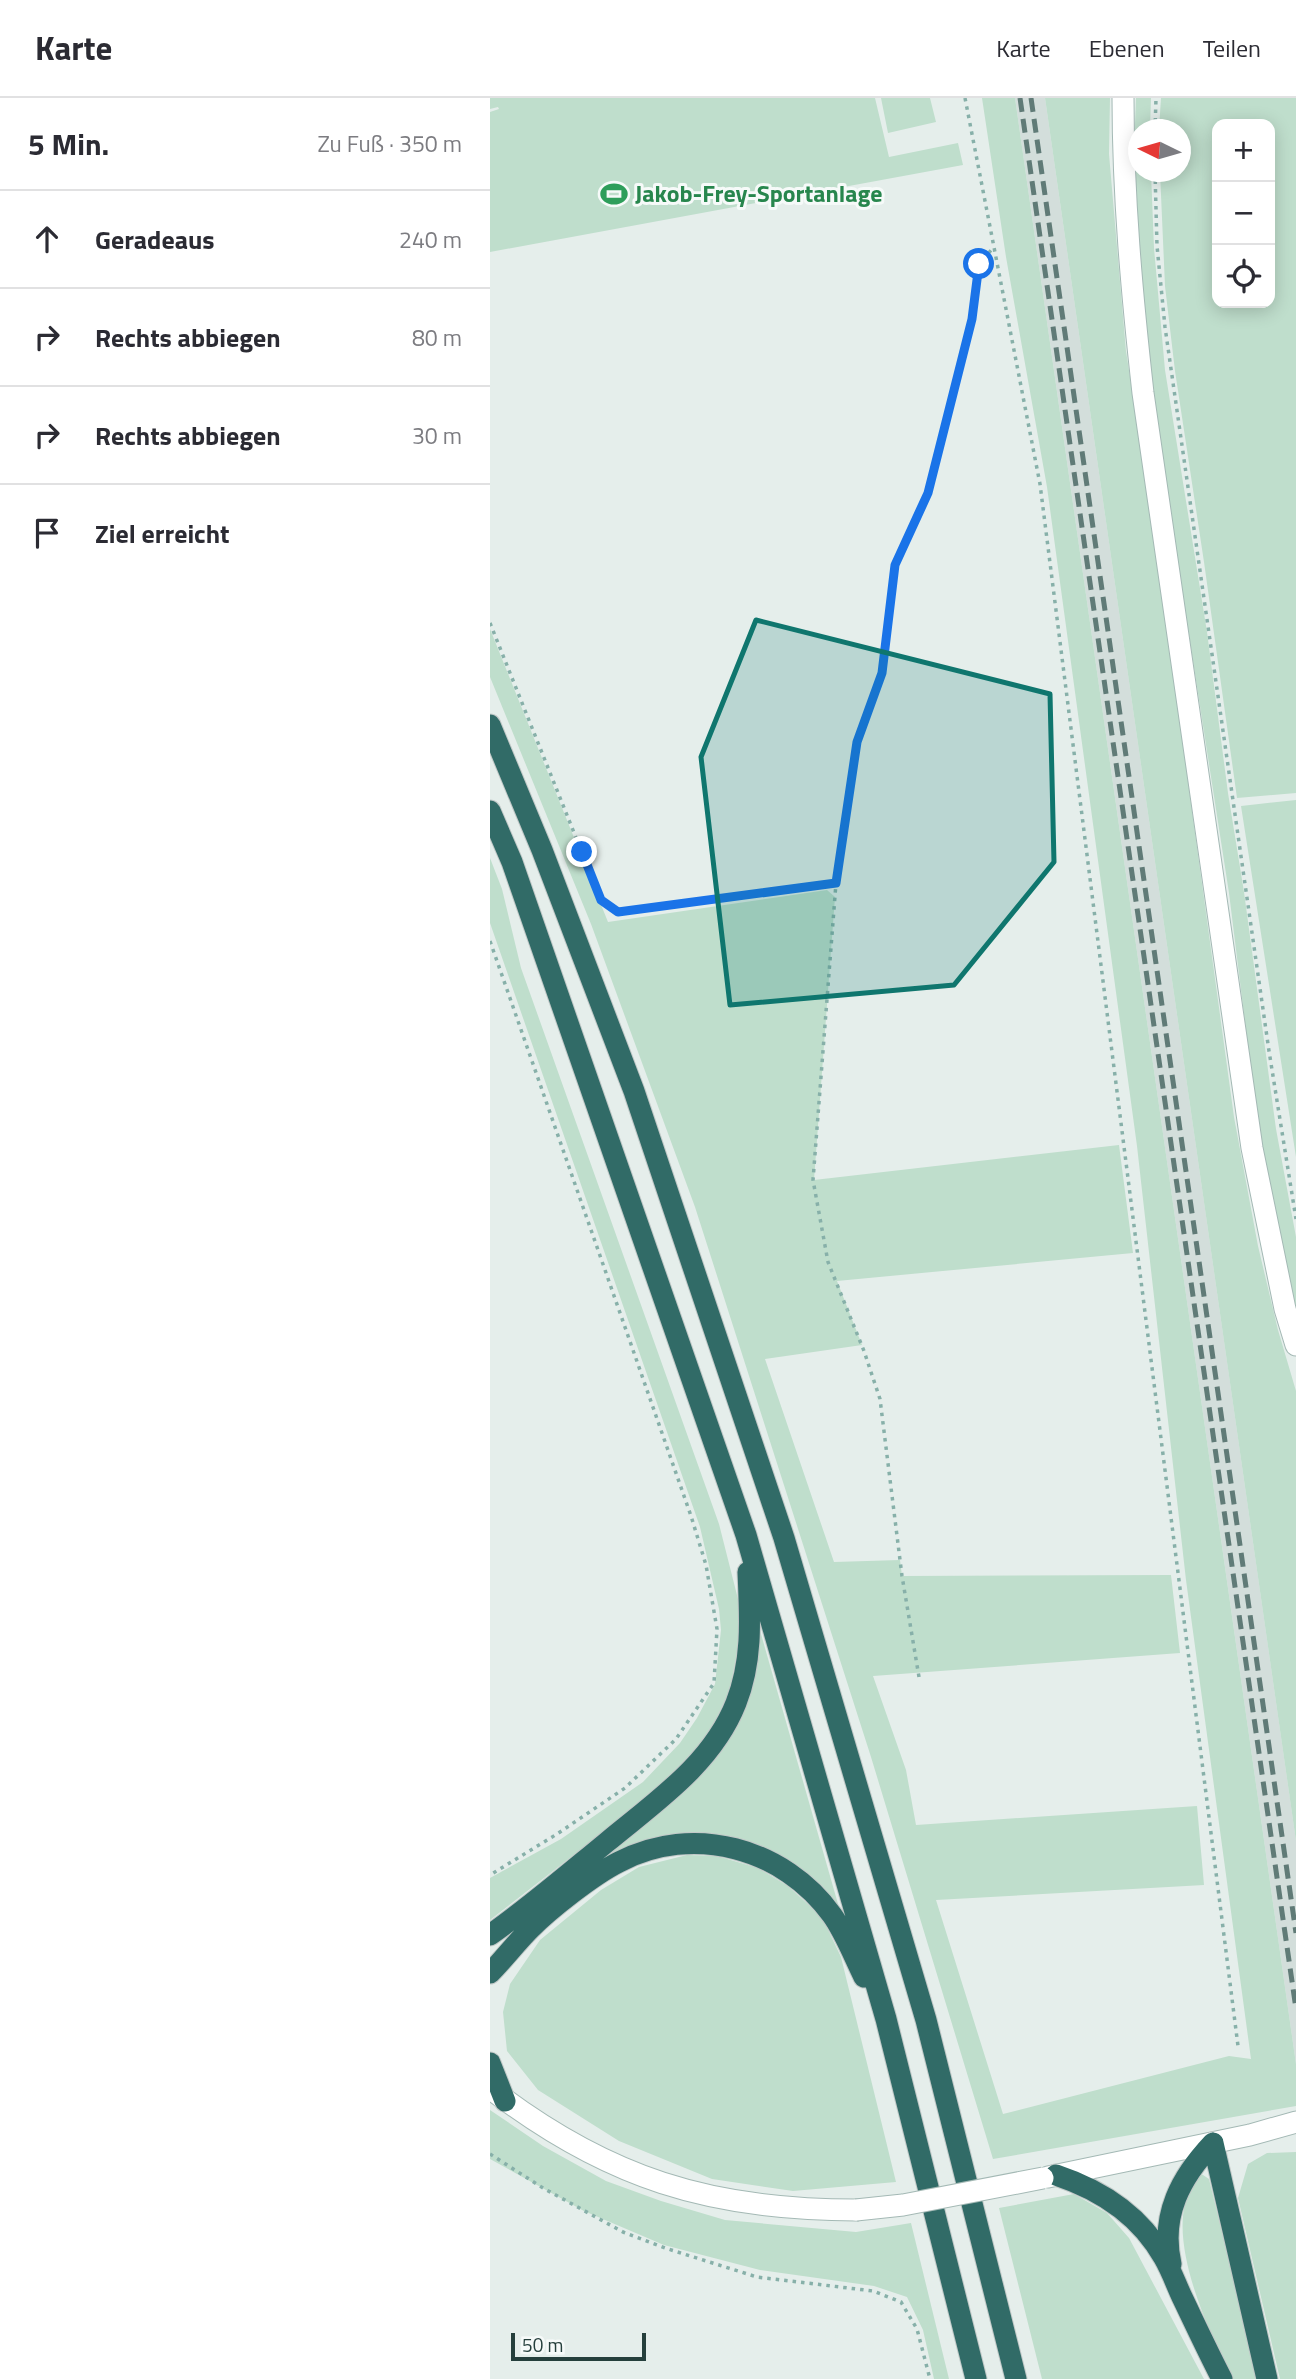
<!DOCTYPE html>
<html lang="de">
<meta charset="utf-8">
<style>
:root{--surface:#fff;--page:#f2f2f3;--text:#2b2b33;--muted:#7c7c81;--line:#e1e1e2}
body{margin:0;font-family:"Titillium Web",sans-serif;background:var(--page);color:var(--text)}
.controls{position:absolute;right:21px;top:21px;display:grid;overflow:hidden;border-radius:14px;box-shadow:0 4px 18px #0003}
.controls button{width:63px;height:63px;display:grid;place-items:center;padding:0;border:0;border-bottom:2px solid var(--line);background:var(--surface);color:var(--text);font:35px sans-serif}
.compass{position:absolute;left:638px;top:21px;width:63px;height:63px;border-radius:50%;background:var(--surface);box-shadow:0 4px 18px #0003;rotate:275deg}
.scale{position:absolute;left:21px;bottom:18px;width:135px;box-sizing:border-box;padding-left:7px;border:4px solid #253f3c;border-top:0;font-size:19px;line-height:24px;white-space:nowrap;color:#253f3c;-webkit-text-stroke:5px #f6faf9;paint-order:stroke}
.stop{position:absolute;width:21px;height:21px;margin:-16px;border:5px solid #1a73e8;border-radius:50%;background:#fff}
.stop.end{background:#1a73e8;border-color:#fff;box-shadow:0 2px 7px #0008}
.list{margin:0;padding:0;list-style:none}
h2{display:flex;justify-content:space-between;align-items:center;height:91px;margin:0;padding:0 28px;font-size:30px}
h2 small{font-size:23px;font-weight:400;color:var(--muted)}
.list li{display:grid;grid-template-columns:46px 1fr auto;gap:21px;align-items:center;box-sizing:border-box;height:98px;padding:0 28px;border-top:2px solid var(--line)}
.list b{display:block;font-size:26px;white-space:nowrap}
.list em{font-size:23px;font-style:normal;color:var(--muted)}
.icon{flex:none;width:38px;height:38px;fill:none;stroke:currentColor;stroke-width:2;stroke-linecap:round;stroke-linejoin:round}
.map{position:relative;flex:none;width:806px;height:2281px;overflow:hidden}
header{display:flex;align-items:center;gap:42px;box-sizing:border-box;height:98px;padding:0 35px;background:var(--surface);border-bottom:2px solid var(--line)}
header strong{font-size:33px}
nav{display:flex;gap:38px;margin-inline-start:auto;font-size:24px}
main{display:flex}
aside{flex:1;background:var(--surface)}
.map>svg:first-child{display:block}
</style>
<header>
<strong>Karte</strong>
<nav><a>Karte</a><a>Ebenen</a><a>Teilen</a></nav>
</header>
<main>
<aside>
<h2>5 Min.<small>Zu Fuß · 350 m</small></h2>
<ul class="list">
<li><svg class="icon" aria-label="ahead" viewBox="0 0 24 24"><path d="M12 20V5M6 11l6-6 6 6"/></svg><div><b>Geradeaus</b></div><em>240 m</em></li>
<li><svg class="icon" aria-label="right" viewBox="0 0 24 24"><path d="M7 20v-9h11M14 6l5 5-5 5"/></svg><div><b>Rechts abbiegen</b></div><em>80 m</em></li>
<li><svg class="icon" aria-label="right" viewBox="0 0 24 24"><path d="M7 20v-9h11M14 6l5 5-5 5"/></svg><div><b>Rechts abbiegen</b></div><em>30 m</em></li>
<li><svg class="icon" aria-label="arrive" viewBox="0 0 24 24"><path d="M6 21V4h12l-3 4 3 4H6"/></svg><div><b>Ziel erreicht</b></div></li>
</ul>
</aside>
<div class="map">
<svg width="806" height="2281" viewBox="0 0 806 2281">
<rect width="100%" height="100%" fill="#e5eeeb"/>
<path fill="#d3dedb" d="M525,0H555L800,1701L806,1743V1966Z"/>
<path fill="#bfdecc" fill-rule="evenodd" d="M0,0H385L399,59L468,45L473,67L0,154V14L9,11L8,9L0,11Z
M391,0H440L446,24L398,35Z
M492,0H525L806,1966V2008L503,2061L381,1659L205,1109L101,826L0,579V531L118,824L337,792L345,799L324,1082L629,1047L643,1155L347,1183L372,1247L275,1261L344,1464L410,1462L412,1478L681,1477L690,1555L383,1578L416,1672L426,1727L707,1708L714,1787L446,1802L513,2016L739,1958L761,1961L696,1482L647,1048L557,389L516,159Z
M555,0H620L619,56L636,253L663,428L744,1019L768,1148L788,1232L806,1293V1743Z
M646,0H661L660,31L648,32V74H661L664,150L675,272L717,534L738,695L754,794L786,1031L806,1139V1213L769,1037L739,795L661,292L648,137L644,50Z
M671,0H806V695L747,700L714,464L685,273L675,188L670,74H690V32L669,31ZM727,26H780V205H727Z
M806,702V1059L751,708Z
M0,760L12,791L31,870L229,1426L250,1509V1538L240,1592L222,1630L201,1659L144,1710L0,1822V1780L71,1741L153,1684L190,1645L207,1620L225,1586L231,1532L229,1511L210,1429L0,825Z
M269,1529L350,1813L227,1739L103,1770L151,1730L224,1662L253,1609Z
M197,1757L227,1758L268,1770L298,1788L332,1819L351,1859L406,2084L303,2093L222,2081L129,2043L48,1992L17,1953L13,1914L20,1886L50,1842L111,1792L149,1769Z
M0,2012L53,2048L116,2083L171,2103L235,2122L366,2134L421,2125L459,2281H444L433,2232L417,2199L384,2188L270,2172L174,2147L94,2113L0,2061Z
M806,2054V2281H790L748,2100L758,2066L777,2055Z
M710,2075L719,2081L768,2281H742C720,2236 679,2149 697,2099C699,2091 706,2083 710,2075Z
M584,2096L617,2115L639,2140L714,2281H552L509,2110Z"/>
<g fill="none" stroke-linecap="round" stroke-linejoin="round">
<defs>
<path id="secondary" d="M633,0C633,99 642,197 653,295L762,1050L795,1211L806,1247
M1,1991C117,2080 220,2112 366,2112
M558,2079L760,2037L806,2024"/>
<path id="highway" d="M0,627L52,752L144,993L294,1440L436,1922L526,2281
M0,713L22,764L256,1437L396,1921L486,2281
M0,1837C41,1808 78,1776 117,1744C165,1704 222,1666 246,1605C263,1562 260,1519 258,1474
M0,1875C14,1861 26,1845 40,1831C60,1811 103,1777 129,1764C203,1725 294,1750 342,1817C355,1835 364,1859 374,1879
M0,1965L15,2003
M723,2045L777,2281
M566,2077C611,2092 650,2117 674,2160C681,2172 686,2186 692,2199C705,2226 718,2254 732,2281
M681,2166C670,2117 691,2079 723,2045"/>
</defs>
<use href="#secondary" stroke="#a4b9b5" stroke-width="23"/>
<use href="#highway" stroke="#c2c9c8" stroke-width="23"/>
<path stroke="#87b0a9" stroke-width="3.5" stroke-dasharray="3.5 5" stroke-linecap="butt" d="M475,0L550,386L748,1948
M665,32L666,0
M665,74L667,148L675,229L779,953L806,1121
M0,525L111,802L128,814L346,785
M0,843L201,1418L216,1467L227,1531L224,1585L186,1641L135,1690L67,1736L0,1777
M429,1579L412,1478L390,1301L374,1253L338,1164L323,1082L346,785L367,644L392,575L405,467L437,395L482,221L489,166L503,150
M0,2056L53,2090L133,2134L175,2150L267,2179L383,2193L411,2204L427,2231L440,2281"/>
<use href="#secondary" stroke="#fff" stroke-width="21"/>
<use href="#highway" stroke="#316b67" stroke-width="21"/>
<path stroke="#607b77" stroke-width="5" stroke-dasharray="14 7" stroke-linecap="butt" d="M530,0L806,1911
M541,0L806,1835"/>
<defs>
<path id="secondary-bridge" d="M366,2112L413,2107L553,2080"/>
</defs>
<use href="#secondary-bridge" stroke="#a4b9b5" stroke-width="23" stroke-linecap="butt"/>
<use href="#secondary-bridge" stroke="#fff" stroke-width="21"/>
</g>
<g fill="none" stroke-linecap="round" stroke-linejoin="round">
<path stroke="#1a73e8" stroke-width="9" d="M92,754L111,802L128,814L346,785L367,644L392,575L405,467L438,395L482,221L489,166"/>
</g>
<path fill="#0f766e" fill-opacity="0.2" stroke="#0f766e" stroke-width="5" stroke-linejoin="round" d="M266,522L560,596L564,764L464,887L240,907L211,659Z"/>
<defs>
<symbol id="stadium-bare" viewBox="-9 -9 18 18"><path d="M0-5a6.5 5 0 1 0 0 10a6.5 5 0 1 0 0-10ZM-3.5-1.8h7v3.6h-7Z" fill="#2e9e5b" stroke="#f6faf9" stroke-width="2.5" paint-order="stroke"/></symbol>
</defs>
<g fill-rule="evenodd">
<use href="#stadium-bare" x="105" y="77" width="38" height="38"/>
</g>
<g text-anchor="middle" stroke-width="6" stroke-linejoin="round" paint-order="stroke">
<g font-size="24" font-weight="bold" fill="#27864d" stroke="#f6faf9" text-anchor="start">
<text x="145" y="104">Jakob-Frey-Sportanlage</text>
</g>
</g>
</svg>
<div class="controls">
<button>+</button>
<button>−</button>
<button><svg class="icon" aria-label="locate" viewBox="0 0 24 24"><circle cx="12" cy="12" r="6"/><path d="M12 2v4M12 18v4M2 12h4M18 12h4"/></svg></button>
</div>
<svg class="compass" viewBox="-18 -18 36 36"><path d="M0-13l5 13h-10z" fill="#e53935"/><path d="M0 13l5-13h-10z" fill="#7c7c81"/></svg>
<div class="scale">50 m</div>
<div class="stop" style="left:489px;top:166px"></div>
<div class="stop end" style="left:92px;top:754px"></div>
</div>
</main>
